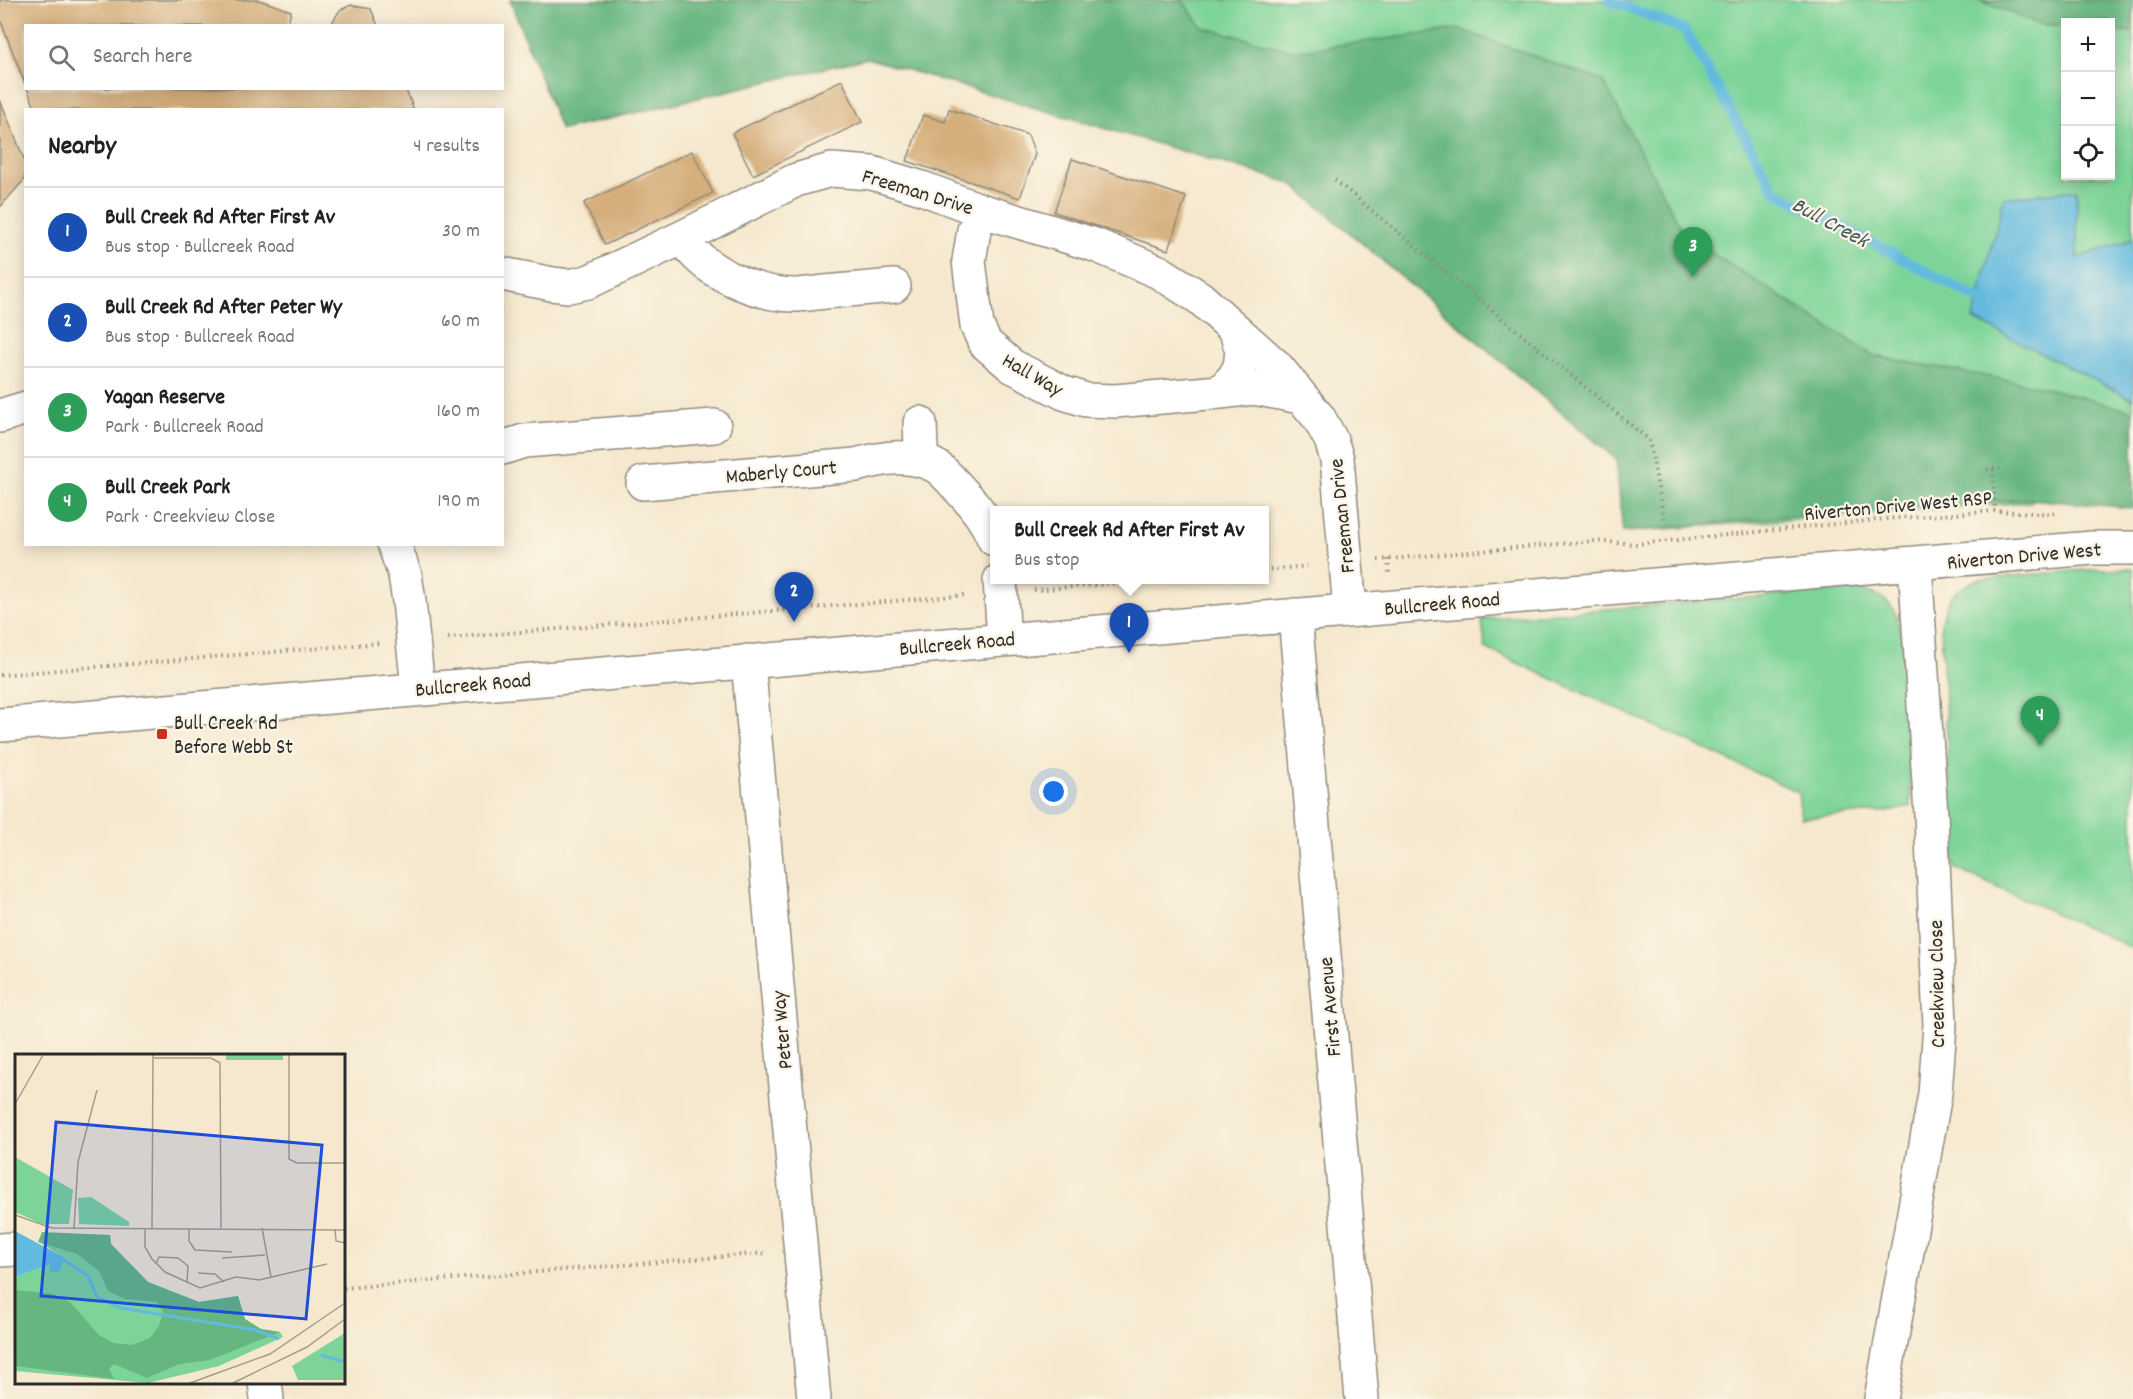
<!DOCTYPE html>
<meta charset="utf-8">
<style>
:root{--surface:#fff;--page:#f2f2f2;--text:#222;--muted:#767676;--line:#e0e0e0;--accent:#c8321e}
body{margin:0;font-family:Dekko,sans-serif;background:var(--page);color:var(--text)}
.controls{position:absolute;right:18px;top:18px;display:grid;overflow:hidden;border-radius:0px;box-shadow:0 3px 15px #0003}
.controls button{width:54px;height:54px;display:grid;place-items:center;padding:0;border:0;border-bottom:2px solid var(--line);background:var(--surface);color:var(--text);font:30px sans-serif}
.you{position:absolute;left:1054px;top:792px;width:21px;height:21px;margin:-15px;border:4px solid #fff;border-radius:50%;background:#1a73e8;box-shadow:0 0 0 9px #1a73e833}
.badge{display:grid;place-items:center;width:39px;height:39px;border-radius:50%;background:var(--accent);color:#fff;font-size:20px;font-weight:700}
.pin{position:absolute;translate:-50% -50px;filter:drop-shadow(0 2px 3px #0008)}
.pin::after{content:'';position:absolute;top:32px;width:21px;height:18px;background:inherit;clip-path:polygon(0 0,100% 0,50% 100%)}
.popup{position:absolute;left:990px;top:506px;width:279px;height:78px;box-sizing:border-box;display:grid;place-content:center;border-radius:0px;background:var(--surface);filter:drop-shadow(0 2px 4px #0005);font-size:20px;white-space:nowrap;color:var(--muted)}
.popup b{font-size:22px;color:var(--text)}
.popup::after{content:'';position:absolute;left:50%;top:100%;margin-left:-12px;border:12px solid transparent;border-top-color:var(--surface)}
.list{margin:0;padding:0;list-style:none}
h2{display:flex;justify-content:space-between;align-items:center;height:78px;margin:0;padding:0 24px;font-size:26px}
h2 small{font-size:20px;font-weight:400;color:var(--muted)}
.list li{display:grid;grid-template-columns:39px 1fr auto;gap:18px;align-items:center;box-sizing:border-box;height:90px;padding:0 24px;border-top:2px solid var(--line)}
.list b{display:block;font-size:22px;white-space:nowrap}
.list p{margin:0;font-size:20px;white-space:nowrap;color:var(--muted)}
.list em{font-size:20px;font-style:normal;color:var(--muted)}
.icon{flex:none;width:33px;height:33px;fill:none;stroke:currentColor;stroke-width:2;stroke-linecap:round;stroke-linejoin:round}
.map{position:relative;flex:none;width:2133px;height:1399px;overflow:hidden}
.search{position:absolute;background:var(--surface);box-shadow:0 3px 15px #0003;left:24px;top:24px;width:480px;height:66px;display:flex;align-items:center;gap:15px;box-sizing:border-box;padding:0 21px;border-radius:0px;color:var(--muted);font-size:22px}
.panel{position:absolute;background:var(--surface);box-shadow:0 3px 15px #0003;left:24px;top:108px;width:480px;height:438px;border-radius:0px}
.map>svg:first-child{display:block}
</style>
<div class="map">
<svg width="2133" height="1399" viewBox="0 0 2133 1399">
<rect width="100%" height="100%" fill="#fcf5e5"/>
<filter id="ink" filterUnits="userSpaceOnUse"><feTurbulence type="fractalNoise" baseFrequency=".0167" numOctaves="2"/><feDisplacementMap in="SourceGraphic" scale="12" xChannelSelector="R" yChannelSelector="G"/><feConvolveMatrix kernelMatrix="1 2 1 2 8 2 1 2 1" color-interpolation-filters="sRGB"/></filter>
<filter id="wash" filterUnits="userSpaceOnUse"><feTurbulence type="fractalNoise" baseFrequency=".008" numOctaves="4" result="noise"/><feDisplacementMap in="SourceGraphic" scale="24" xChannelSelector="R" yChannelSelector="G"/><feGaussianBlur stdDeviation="1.35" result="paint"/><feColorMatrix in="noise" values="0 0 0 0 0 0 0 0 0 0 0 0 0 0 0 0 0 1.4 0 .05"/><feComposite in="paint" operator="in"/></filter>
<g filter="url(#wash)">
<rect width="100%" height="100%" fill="#f5e8ce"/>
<path fill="#7dd499" stroke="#548062" stroke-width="1.5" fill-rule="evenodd" d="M510,0H2133V239L2077,258L1973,319L2133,399V441L2030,502L1623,532L1616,459L1291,183L867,58L561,130ZM2066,22H2110V176H2066Z
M2097,569H2133V948L1954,868L1941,625C1947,596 1952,592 1978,579Z
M1856,589C1888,595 1897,607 1902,639L1911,806L1894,811L1801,818L1798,792L1485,648L1482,619Z"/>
<path fill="#66b681" stroke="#487056" stroke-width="1.5" d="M510,0H1182L1202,27L1294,51L1459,29L1603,81L1685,236L1874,356L2035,385L2133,411V508L2028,499L1791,516L1623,532L1616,459L1291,183L867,58L561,130Z
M1979,0H2133V32L2111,30L2110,22H2066L2065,26L2038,24Z"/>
<path fill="#62badf" stroke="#467285" stroke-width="1.5" d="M2077,190V258L2133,239V399L1973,319L2004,198Z"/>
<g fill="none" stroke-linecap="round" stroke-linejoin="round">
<path stroke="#62badf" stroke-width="10" d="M1609,0L1685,30L1775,191L1978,299"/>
</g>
<g id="blocks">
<path fill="#d5ae7b" d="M0,0H259L291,11L287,26H26L25,84L0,19Z
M351,5L371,9L378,26H330L340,10Z
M842,80L862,122L753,175L732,133Z
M27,88H405L414,110H36Z
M0,100L26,164L24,180L0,207Z
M949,109L1028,135L1035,154L1020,198L907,161L923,115L945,122Z
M692,151L713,193L605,245L584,203Z
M1072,159L1186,197L1168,250L1054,212Z"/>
</g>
</g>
<g filter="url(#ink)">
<use href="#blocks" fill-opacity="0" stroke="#908a7c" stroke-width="1.5"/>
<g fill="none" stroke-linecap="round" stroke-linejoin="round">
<defs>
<path id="minor" d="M980,210L974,230L969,261L977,326L985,343L1012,366L1064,393L1086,400L1115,401L1220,392L1233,379L1240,367L1242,351L1236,332
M683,237C701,272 756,294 793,295C804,295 815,293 825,292C848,290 871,288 894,286
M502,274L552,284L569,286L588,282L683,237L796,180L831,170L872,173L922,188L980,210L1095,245L1159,272L1200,298L1276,366L1319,418L1331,440L1337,459L1350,610
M1220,392L1254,388L1300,397
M0,416L26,408
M502,448L524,441L714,426
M919,460L921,448L920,423
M643,483L856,465C882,458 913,452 937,467C947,474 955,485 963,493C977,508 987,521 994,539
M394,544L405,575L409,601L418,689
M1000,580L1004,640
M1295,615L1362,1399
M748,661L814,1399
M0,725L2092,548H2133
M0,1250L16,1249
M265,1382L267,1399
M1881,1399L1935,1094L1940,1025L1931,814L1915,564"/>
</defs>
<use href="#minor" stroke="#908a7c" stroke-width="36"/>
<path stroke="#908a7c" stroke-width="4" stroke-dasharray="1.5 4.5" stroke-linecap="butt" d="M1335,180L1649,440L1664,518
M1987,469H2000
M1993,469L1995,511
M1388,559L1389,573
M1378,560L1593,541L1637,544L1886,519L1995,511L2058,514
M1264,570L1311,566
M1034,590L1158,580
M448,638L966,595
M0,675L380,643
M344,1288L767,1253"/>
<use href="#minor" stroke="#fff" stroke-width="33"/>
</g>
</g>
<rect fill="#c8321e" stroke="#fcf5e5" stroke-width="2" x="156" y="728" width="12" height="12" rx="3"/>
<g text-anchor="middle" stroke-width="4.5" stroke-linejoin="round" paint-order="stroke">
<g font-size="21" fill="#2b2b2b" stroke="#fcf5e5">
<text transform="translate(918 191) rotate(17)" y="7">Freeman Drive</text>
<text transform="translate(1033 374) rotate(30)" y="7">Hall Way</text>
<text transform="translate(781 471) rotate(-5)" y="7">Maberly Court</text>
<text transform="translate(1898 505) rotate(-5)" y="7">Riverton Drive West RSP</text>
<text transform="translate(1341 516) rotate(-96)" y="7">Freeman Drive</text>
<text transform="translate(2024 555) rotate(-5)" y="7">Riverton Drive West</text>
<text transform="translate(1442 603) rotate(-5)" y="7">Bullcreek Road</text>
<text transform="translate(957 643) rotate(-5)" y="7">Bullcreek Road</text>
<text transform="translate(473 684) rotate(-5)" y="7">Bullcreek Road</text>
<text transform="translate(1936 984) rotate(-91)" y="7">Creekview Close</text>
<text transform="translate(1329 1007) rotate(-95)" y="7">First Avenue</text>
<text transform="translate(781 1030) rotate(-95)" y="7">Peter Way</text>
</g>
<g font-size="21" fill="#2b2b2b" stroke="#fcf5e5" text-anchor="start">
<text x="174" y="729">Bull Creek Rd<tspan x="174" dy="24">Before Webb St</tspan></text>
</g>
<g font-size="22" font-style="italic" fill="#3c5661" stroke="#fcf5e5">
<text transform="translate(1831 221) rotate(28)" y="8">Bull Creek</text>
</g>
</g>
<g transform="translate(15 1054)">
<rect width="330" height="330" fill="#f5e8ce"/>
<path d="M211,1H268V6H211ZM0,103L58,136L54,170H27L0,158ZM76,143L114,168V172L64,170L63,144ZM44,180L95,181L96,190L133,228L184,248L223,242L230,265L246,275L265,278L268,283L204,312L133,329L0,317V223L49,204L26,189ZM330,279V326H283L277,312Z" fill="#7dd499"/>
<path d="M27,178L95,181L96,190L133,228L184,248L223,242L230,265L246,275L265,278L195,306L165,310L132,324L99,310L94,315L99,325L0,312V236L38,240L55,248L84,281L98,289L117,291L135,284L144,272L148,258L142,248L110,245L93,237L84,217L62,200L23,188Z" fill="#66b681"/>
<path d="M0,177L50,204L44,218H35V210L0,223Z" fill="#62badf"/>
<path fill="none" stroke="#62badf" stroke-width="3" d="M49,206L73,222L82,243L106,254L240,276L264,285M306,301L330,308"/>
<path fill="none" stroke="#a49c8d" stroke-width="1.5" d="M274,1V105L282,109H330M138,4H196L205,9L206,174M0,50L28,1M0,161L37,174L330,176M59,174L63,108L82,36M130,174V193L137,205L150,218L185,234L221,223L244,226L312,210M137,174L138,1M174,174V187L180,196L217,198M247,174L256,223M320,175L321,187L330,189M207,204L250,201M141,210L144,203L163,204L173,212L172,228M183,219L200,220L209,228M175,329L255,300L330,249M218,329L292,293L330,265"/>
<path fill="#1d4ed8" fill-opacity="0.15" stroke="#1d4ed8" stroke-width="3" d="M41,68L307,91L291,265L26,242Z"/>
<rect width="330" height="330" fill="none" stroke="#2b2b2b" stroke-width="3"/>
</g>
</svg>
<div class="controls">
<button>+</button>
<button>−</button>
<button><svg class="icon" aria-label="locate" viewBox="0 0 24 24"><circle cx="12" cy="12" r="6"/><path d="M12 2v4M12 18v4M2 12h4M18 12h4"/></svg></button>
</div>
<div class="you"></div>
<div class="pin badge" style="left:1129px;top:653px;background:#1a4fb4">1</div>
<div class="popup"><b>Bull Creek Rd After First Av</b>Bus stop</div>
<div class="pin badge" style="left:794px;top:622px;background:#1a4fb4">2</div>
<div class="pin badge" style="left:1693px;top:277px;background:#2e9e5b">3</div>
<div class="pin badge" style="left:2040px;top:746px;background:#2e9e5b">4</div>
<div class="search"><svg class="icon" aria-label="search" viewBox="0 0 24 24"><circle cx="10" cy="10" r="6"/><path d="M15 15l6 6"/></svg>Search here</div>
<section class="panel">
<h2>Nearby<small>4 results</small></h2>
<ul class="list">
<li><span class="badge" style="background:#1a4fb4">1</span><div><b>Bull Creek Rd After First Av</b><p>Bus stop · Bullcreek Road</p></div><em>30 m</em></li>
<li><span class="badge" style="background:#1a4fb4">2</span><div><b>Bull Creek Rd After Peter Wy</b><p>Bus stop · Bullcreek Road</p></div><em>60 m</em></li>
<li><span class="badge" style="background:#2e9e5b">3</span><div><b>Yagan Reserve</b><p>Park · Bullcreek Road</p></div><em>160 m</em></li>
<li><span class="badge" style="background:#2e9e5b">4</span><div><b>Bull Creek Park</b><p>Park · Creekview Close</p></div><em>190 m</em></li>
</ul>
</section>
</div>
